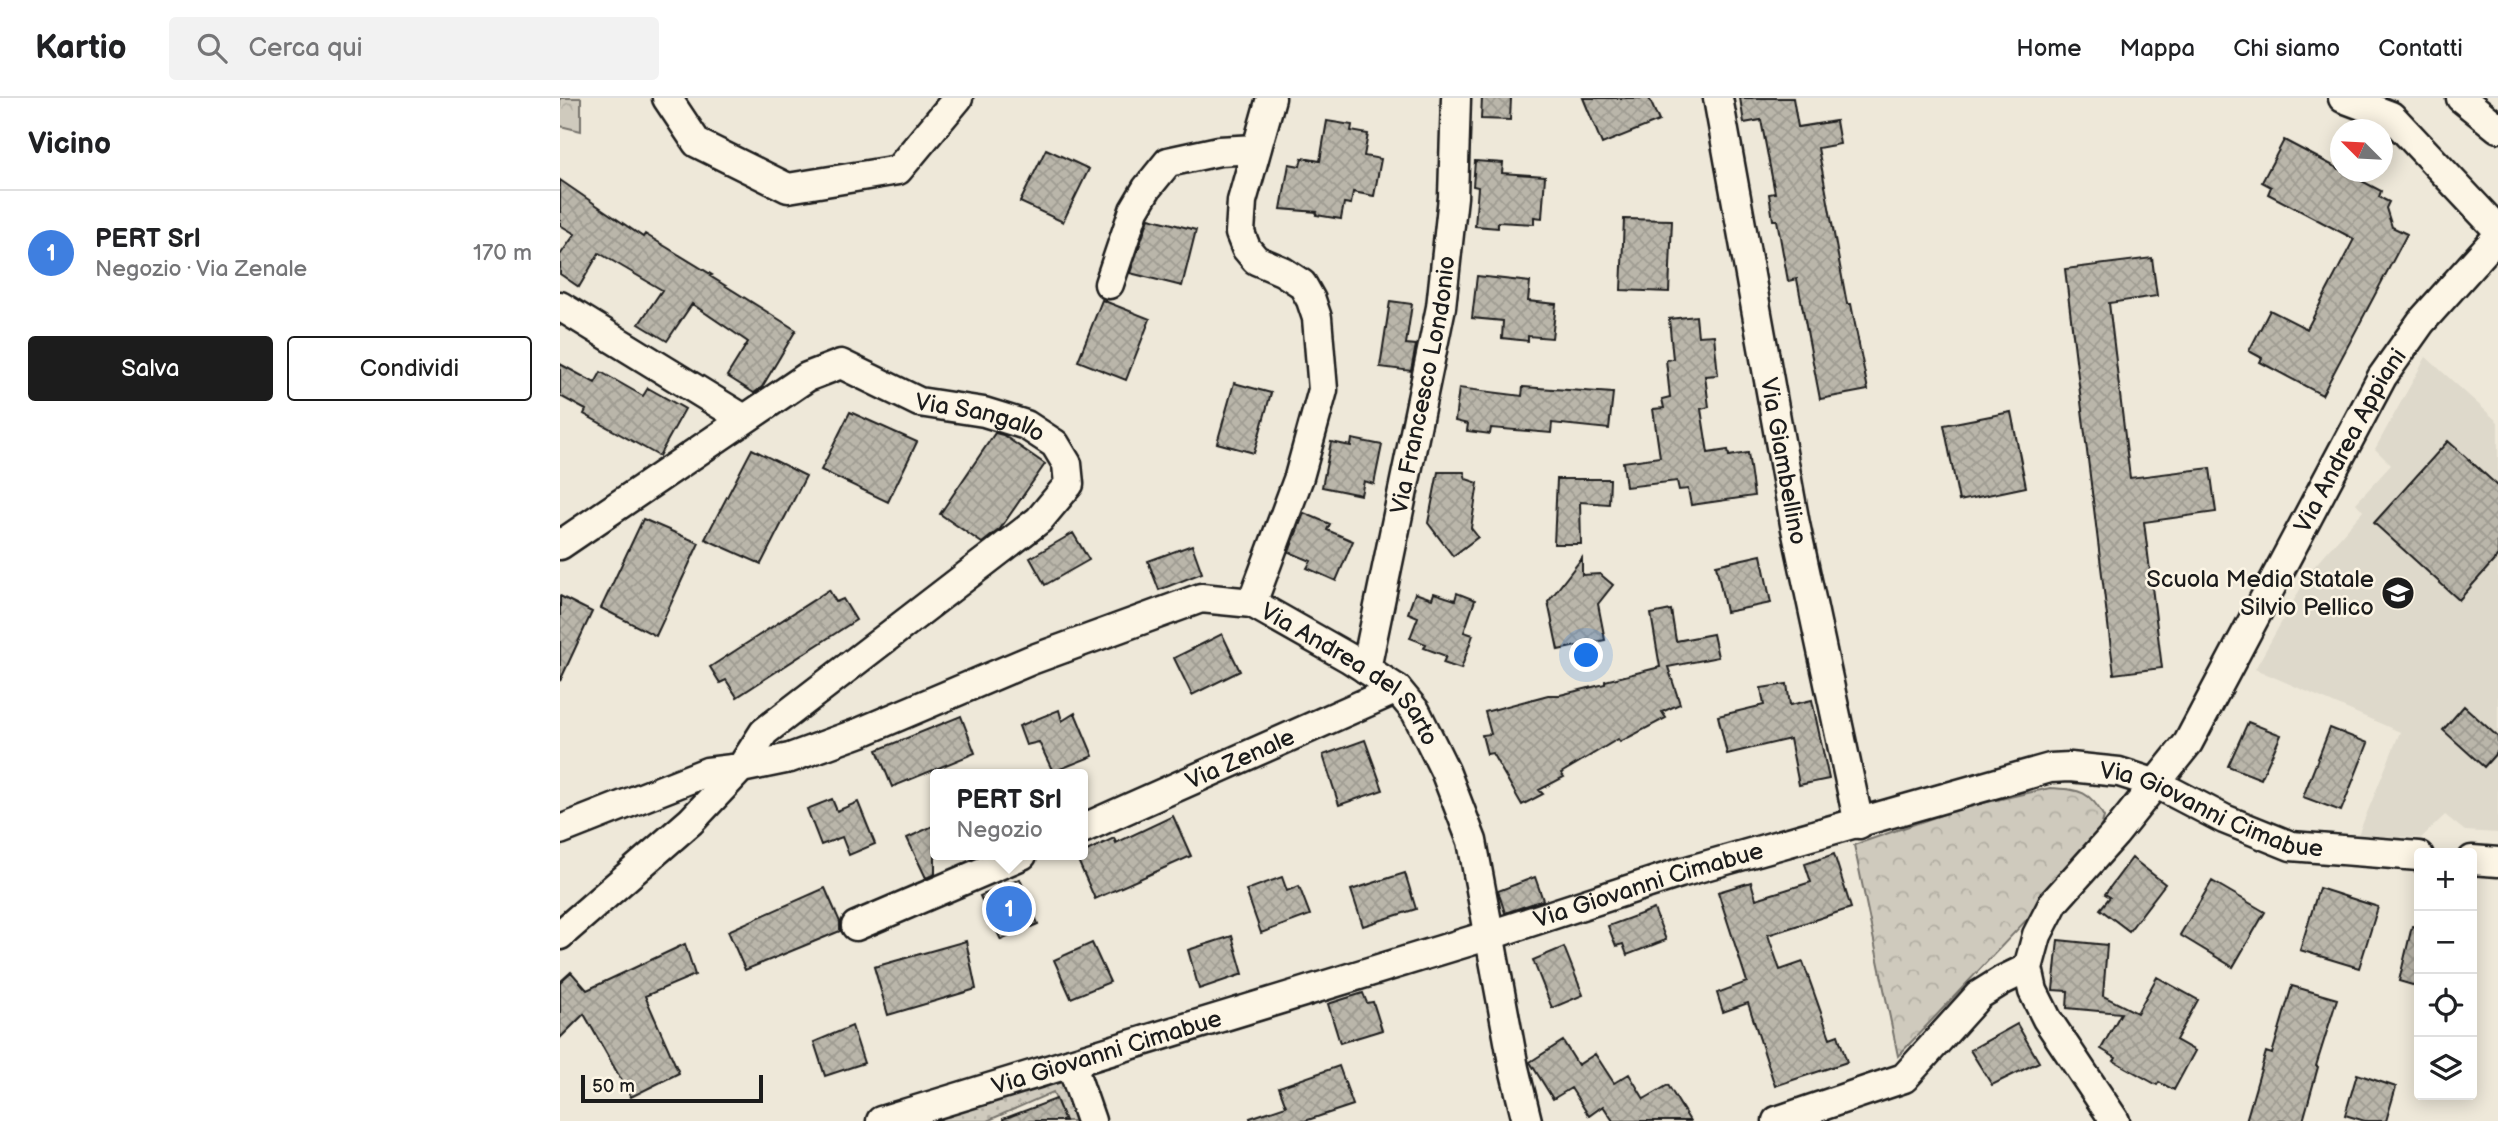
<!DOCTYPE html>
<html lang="it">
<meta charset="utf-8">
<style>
:root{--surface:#fff;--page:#f2f2f2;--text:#202124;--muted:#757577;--line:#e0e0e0;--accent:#1c1c1c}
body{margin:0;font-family:"Balsamiq Sans",sans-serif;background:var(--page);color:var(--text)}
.controls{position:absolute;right:21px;bottom:21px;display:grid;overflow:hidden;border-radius:7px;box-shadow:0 4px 18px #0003}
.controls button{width:63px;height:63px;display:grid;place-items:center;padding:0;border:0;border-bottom:2px solid var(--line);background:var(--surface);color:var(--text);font:35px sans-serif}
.compass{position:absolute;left:1770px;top:21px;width:63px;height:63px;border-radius:50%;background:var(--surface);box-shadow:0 4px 18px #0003;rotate:294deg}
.scale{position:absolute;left:21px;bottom:18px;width:182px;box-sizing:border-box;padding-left:7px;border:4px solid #1c1c1c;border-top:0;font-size:19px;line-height:24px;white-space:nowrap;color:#1c1c1c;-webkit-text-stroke:5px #fcf5e5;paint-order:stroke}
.you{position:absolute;left:1027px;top:558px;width:24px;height:24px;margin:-18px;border:5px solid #fff;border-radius:50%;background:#1a73e8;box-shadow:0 0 0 10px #1a73e833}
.badge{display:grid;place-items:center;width:46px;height:46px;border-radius:50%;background:var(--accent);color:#fff;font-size:23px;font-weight:700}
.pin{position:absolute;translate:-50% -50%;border:4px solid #fff;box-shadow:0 2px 7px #0006}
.popup{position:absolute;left:370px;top:671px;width:158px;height:91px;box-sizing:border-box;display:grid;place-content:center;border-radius:7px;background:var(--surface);filter:drop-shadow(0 2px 5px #0005);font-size:23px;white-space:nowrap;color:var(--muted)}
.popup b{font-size:26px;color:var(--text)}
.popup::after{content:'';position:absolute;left:50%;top:100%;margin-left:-14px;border:14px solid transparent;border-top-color:var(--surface)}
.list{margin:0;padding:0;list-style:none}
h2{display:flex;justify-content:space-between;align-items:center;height:91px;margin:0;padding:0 28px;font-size:30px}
h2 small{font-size:23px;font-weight:400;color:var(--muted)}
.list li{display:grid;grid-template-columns:46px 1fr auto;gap:21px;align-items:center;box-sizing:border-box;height:126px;padding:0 28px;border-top:2px solid var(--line)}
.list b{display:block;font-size:26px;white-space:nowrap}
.list p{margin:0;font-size:23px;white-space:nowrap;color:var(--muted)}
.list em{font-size:23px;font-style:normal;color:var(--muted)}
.actions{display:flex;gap:14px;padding:21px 28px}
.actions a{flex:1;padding:16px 0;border:2px solid var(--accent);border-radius:7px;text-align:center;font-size:24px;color:var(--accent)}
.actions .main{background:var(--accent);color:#fff}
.icon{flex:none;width:38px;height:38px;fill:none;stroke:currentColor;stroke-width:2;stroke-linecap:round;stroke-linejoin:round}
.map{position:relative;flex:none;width:1938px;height:1023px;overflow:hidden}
header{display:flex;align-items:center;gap:42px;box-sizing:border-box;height:98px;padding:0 35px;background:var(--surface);border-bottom:2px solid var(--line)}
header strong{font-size:33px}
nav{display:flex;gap:38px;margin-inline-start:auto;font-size:24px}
.search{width:490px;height:63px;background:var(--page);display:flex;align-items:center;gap:18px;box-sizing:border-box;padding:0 24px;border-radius:7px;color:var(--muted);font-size:26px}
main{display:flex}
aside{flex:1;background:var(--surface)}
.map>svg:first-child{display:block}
</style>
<header>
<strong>Kartio</strong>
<div class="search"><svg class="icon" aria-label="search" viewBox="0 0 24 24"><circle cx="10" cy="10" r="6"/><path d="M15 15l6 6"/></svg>Cerca qui</div>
<nav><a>Home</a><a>Mappa</a><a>Chi siamo</a><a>Contatti</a></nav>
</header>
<main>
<aside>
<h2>Vicino<small></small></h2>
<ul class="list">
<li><span class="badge" style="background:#3f7fe0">1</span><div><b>PERT Srl</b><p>Negozio · Via Zenale</p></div><em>170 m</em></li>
</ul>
<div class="actions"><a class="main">Salva</a><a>Condividi</a></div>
</aside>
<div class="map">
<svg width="1938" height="1023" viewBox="0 0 1938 1023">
<defs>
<pattern id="grass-dots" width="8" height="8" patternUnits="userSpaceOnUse" patternTransform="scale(1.75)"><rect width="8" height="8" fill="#cfcabd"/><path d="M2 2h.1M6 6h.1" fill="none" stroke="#b1ada2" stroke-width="1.8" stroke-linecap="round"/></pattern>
<pattern id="forest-crowns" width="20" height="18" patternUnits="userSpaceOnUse" patternTransform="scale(1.75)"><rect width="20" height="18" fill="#cfcabd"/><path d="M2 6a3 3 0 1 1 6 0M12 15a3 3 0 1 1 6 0" fill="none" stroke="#b1ada2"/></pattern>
<pattern id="building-cross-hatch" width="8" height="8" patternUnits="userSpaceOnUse" patternTransform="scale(1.75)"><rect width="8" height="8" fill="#bab6aa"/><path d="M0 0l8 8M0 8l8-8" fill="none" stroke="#9f9c92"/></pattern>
</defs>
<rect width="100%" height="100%" fill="#eee8d9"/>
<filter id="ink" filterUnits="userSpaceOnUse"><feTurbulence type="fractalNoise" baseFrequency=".0143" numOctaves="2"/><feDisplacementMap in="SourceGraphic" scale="14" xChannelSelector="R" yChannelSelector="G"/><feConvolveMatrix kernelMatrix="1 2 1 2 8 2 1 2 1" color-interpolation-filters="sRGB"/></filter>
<g filter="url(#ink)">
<path fill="#ded9cb" d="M1866,259L1938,324V735L1905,733L1885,717L1861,740L1798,737L1840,634L1695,571L1751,472L1803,413L1796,405L1831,367L1815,351Z"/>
<path fill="url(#grass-dots)" stroke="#76736c" stroke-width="2" d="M502,983L519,1023H505L493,994L427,1023H369Z"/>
<path fill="url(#forest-crowns)" stroke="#76736c" stroke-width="2" d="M0,0H21V33L0,28Z
M1490,690C1518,692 1529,691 1544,719L1537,742L1522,763L1338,958L1294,747L1401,710Z"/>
<path fill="url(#building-cross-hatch)" stroke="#1c1c1c" stroke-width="2" d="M922,0H951L950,22L921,21Z
M1023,0H1089L1099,23L1042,46Z
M1180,0H1233L1238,29L1276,23L1280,46L1258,50L1287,206H1291L1308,292L1260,301L1237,181L1228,183L1217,122H1213L1209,96L1215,95L1201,22L1184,25Z
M767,23L792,27L791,33L808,36L804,58L821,61L814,98L793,94L791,106L784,105L781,121L756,117L757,114L721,111L729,66L740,68L742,60L760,63Z
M1724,42L1821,93L1819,99L1829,104L1826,110L1832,129L1847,136L1762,297L1700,264L1702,260L1689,253L1710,212L1747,231L1794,141L1708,96L1711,89L1702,84Z
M486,51L529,71L503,124L460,104Z
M915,63L943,65L942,75L985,78L982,120L974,119V126L938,124V130L915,128L918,89L913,88Z
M0,82L83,139L85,136L152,177L150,178L236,232L202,289L194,295L167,278L188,244L132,206L107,243L79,226L102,192L39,155L19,189L0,176V157L15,136L0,127Z
M589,120L636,132L622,188L570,175Z
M1064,121L1112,122L1109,194L1061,192Z
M1592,160L1597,198L1549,205L1570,380L1650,370L1656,414L1584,424L1602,570L1554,576L1505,171Z
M917,178L970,184L968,203L996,206L992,240L968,238V243L942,240L943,223L912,220Z
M542,202L590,221L566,282L518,263Z
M830,203L852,206L846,246L856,247L851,273L820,269Z
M1136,218L1138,238L1154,237L1158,277L1145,278L1149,309L1141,311L1148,355L1168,352L1169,358L1188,355L1194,398L1131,407L1128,391L1119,392L1117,383L1066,389L1063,364L1100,359L1093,311L1104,310L1102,301L1110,299L1106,262L1113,261L1109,221Z
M0,266L35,285L41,274L83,298L88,290L125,311L99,358L24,316L26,312L0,298Z
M674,285L711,295L694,355L657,345Z
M963,289L1053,295L1049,331L992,325L991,335L931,330L930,336L907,333L908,326L895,323L899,290L962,298Z
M290,314L357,344L328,404L261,372Z
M1451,314L1466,389L1399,403L1384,327Z
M435,335L443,337L485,366L440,431L422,445L380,416Z
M792,341L822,347L814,386L804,383L801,397L762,389L771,344L791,348Z
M1888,343L1938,388V458L1899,502L1814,425Z
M192,351L246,378L201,466L145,441Z
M878,374H904L906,381L918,385L911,430L918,439L893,458L868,425Z
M997,381H1050L1049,406L1020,404L1021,446H994Z
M744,415L770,426L767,432L793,443L776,483L747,470L751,463L729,454Z
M83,421L139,445L96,538L41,510Z
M513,435L529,462L485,487L470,460Z
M632,447L642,475L599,492L588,463Z
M1201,457L1211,505L1166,514L1156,467Z
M1022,460V477L1040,476L1053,487L1038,506L1045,542L998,552L988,504Z
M269,492L276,504L283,501L296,522L177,599L166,582L160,585L150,569Z
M855,495L872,501L874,495L895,502L897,495L915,502L904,534L913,537L901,571L883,565L886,558L864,550L866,546L850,540L858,519L848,515Z
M0,498L32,514L0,583Z
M1111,512L1116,543L1153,536L1158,559L1108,569L1120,606L1102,614L1106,620L1060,644L1058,641L1001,675L1004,679L979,692L983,696L962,707L932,655L927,656L922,637L931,636L925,614L988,597H1000L1045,586V583L1100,569L1091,516Z
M662,536L680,573L632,597L614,560Z
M1227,586L1230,607L1252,602L1269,681L1239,687L1230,641L1167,656L1158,618L1204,607L1201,590Z
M1904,608L1938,639V653L1924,669L1883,632Z
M499,612L502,623L515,615L533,658L493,674L479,644L466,647L459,628Z
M401,618L415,655L332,689L317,652Z
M1688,624L1721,637L1701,681L1668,668Z
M1770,630L1808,645L1781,713L1743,699Z
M805,642L823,692L779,707L763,657Z
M272,701L277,713L298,704L315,746L289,757L282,739L261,747L247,711Z
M613,718L631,758L535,801L516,758L554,740L556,745Z
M375,727V776L366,780L347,740Z
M1274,756L1291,810L1208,837L1220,872L1243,864L1270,940L1278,937L1287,964L1215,988L1188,905L1163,914L1157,895L1187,884L1158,794L1191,784L1196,801L1251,784L1245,766Z
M1572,760L1605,786L1569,833L1540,811L1550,799L1545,796Z
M845,775L856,811L803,828L791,792Z
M722,779L727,793L739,788L750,817L701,835L686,792Z
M975,779L983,802L945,815L938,793Z
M460,781L478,826L441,842L420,798Z
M1652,783L1705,814L1673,869L1620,837Z
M265,790L280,824V833L185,872L168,833Z
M1759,790L1818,809L1799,870L1740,852Z
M1094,811L1106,842L1067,857L1063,846L1056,848L1048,828Z
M1852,828L1859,829V889L1839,883Z
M672,838L683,876L639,891L628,852Z
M1498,842L1547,847L1543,898L1577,915L1597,879L1638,902L1616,942L1635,953L1614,992L1599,984L1597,987L1554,963L1556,960L1541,951L1561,915L1507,910L1508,893L1493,892Z
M406,843L416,891L328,917L314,869Z
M532,845L550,884L511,900L494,862Z
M125,846L135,877L85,898L119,975L71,999L24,916L0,940V884L11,874L27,892Z
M1004,849L1023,897L992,910L973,862Z
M1732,888L1777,901L1756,968L1758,969L1743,1023H1686L1706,954L1712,956Z
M803,895L807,905L813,904L822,932L780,945L768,906Z
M1457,926L1479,964L1432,987L1410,952Z
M292,928L304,965L265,978L254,944Z
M1003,943L1018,967L1035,956L1054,985L1069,976L1084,1001L1108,987L1130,1023H1053L1043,1008L1029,1018L1011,990L993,1001L970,964Z
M779,968L793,1007L745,1023H691L690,1020L726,1008L719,989Z
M1797,976L1836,989L1826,1023H1805L1785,1017Z
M496,1001L505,1023H443V1021Z"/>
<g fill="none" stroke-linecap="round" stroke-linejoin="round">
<defs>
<g id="minor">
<path d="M107,0L137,45L228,90L338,72L398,0"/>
<path id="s1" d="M1158,0L1235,426L1299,726"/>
<path d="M1783,0L1831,18L1938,132"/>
<path d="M1901,0L1938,30"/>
<path d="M549,186L574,112L587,90L608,64L659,53L696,51"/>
<path d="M0,208L184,321"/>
<path id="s2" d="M0,447L247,279L281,266L359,304L424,314L466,327L495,346L507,366L509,386L479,422L204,634L181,670L147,674L0,732"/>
<path d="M692,505L739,379L763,292L757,220L751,202L742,186L722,173L696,162L686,150L680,135L682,103L711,0"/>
<path id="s3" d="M806,571L881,209L893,99L896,0"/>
<path id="s4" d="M522,731L837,591"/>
<path d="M1912,762L1938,764"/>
<path d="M296,828L462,757"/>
<path id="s5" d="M0,837L131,723L181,670L230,660L301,634L471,562L641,500L692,505L789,560L837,591L856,614L885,673L912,743L954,970L967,1023"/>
<path d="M511,965L531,1023"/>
<path id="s6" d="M321,1023L930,837L1120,775L1490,670L1510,669L1559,674L1597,686L1664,721L1731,748L1859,758"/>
<path d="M1217,1023L1344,980L1419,897L1443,882L1468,870"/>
<path id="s7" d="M1555,1023L1487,921L1473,893L1468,870L1477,837L1494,804L1555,736L1628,645L1822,279L1861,224L1938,138"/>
</g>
</defs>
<use href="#minor" stroke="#1c1c1c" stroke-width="33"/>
<use href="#minor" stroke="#fcf5e5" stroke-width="28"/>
</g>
</g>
<defs>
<symbol id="school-disc" viewBox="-11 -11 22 22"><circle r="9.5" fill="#1c1c1c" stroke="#fcf5e5"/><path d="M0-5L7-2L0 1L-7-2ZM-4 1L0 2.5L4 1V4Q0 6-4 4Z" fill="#fff"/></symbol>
</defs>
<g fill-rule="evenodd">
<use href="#school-disc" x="1819" y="476" width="38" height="38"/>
</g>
<g text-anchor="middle" stroke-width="5" stroke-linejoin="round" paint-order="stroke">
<g font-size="24" fill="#1c1c1c" stroke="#fcf5e5">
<text dy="8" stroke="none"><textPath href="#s3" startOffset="290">Via Francesco Londonio</textPath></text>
<text dy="8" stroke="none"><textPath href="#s2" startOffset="485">Via Sangallo</textPath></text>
<text dy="8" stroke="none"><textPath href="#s7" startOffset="800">Via Andrea Appiani</textPath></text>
<text dy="8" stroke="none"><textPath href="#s1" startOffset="369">Via Giambellino</textPath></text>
<text dy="8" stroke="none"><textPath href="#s5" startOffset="912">Via Andrea del Sarto</textPath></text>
<text dy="8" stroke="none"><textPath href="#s4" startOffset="173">Via Zenale</textPath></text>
<text dy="8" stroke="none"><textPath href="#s6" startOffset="1391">Via Giovanni Cimabue</textPath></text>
<text dy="8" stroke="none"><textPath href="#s6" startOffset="803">Via Giovanni Cimabue</textPath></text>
<text dy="8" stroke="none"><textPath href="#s6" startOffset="236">Via Giovanni Cimabue</textPath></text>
</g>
<g font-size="24" fill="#1c1c1c" stroke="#fcf5e5" text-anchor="end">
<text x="1814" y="489">Scuola Media Statale<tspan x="1814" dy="28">Silvio Pellico</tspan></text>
</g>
</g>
</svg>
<div class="controls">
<button>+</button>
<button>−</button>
<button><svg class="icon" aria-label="locate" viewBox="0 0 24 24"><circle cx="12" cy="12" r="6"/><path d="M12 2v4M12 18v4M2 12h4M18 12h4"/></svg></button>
<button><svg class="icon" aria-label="layers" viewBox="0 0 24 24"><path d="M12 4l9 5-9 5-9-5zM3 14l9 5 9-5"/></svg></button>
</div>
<svg class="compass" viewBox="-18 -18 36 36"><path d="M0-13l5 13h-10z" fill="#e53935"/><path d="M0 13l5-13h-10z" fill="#757577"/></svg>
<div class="scale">50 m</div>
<div class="you"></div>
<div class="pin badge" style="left:449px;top:811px;background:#3f7fe0">1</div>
<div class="popup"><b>PERT Srl</b>Negozio</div>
</div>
</main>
